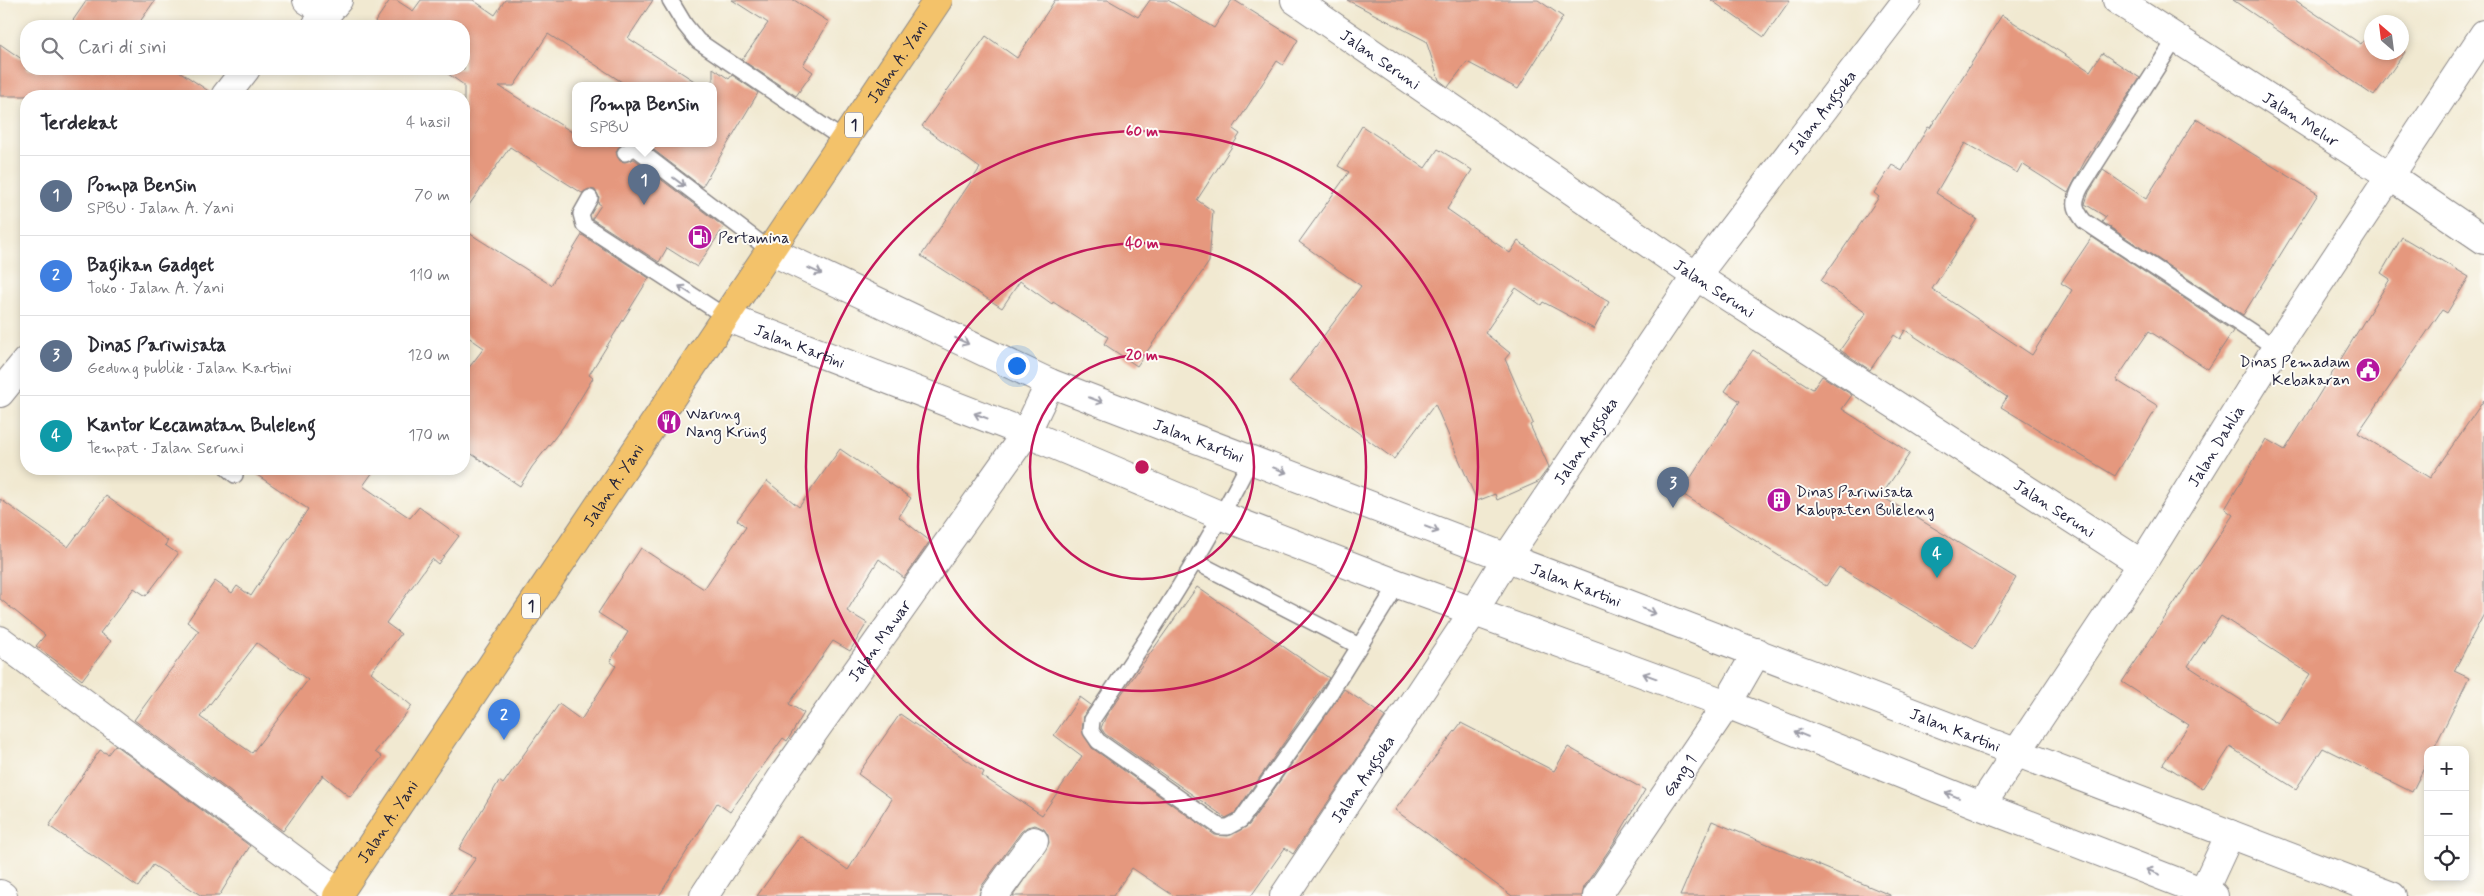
<!DOCTYPE html>
<html lang="id">
<meta charset="utf-8">
<style>
:root{--surface:#fff;--page:#f7f7f7;--text:#2b2b33;--muted:#7c7c81;--line:#e1e1e2;--accent:#ea580c}
body{margin:0;font-family:Mynerve,sans-serif;background:var(--page);color:var(--text)}
.controls{position:absolute;right:15px;bottom:15px;display:grid;overflow:hidden;border-radius:10px;box-shadow:0 2px 8px #0003}
.controls button{width:45px;height:45px;display:grid;place-items:center;padding:0;border:0;border-bottom:1px solid var(--line);background:var(--surface);color:var(--text);font:25px sans-serif}
.compass{position:absolute;left:2364px;top:15px;width:45px;height:45px;border-radius:50%;background:var(--surface);box-shadow:0 2px 8px #0003;rotate:332deg}
.you{position:absolute;left:1016px;top:365px;width:18px;height:18px;margin:-12px;border:4px solid #fff;border-radius:50%;background:#1a73e8;box-shadow:0 0 0 8px #1a73e833}
.badge{display:grid;place-items:center;width:32px;height:32px;border-radius:50%;background:var(--accent);color:#fff;font-size:16px;font-weight:700}
.pin{position:absolute;translate:-50% -41px;filter:drop-shadow(0 1px 2px #0008)}
.pin::after{content:'';position:absolute;top:26px;width:18px;height:15px;background:inherit;clip-path:polygon(0 0,100% 0,50% 100%)}
.popup{position:absolute;left:572px;top:82px;width:145px;height:65px;box-sizing:border-box;display:grid;place-content:center;border-radius:10px;background:var(--surface);filter:drop-shadow(0 1px 4px #0005);font-size:16px;white-space:nowrap;color:var(--muted)}
.popup b{font-size:19px;color:var(--text)}
.popup::after{content:'';position:absolute;left:50%;top:100%;margin-left:-10px;border:10px solid transparent;border-top-color:var(--surface)}
.list{margin:0;padding:0;list-style:none}
h2{display:flex;justify-content:space-between;align-items:center;height:65px;margin:0;padding:0 20px;font-size:21px}
h2 small{font-size:16px;font-weight:400;color:var(--muted)}
.list li{display:grid;grid-template-columns:32px 1fr auto;gap:15px;align-items:center;box-sizing:border-box;height:80px;padding:0 20px;border-top:1px solid var(--line)}
.list b{display:block;font-size:19px;white-space:nowrap}
.list p{margin:0;font-size:16px;white-space:nowrap;color:var(--muted)}
.list em{font-size:16px;font-style:normal;color:var(--muted)}
.icon{flex:none;width:28px;height:28px;fill:none;stroke:currentColor;stroke-width:2;stroke-linecap:round;stroke-linejoin:round}
.map{position:relative;flex:none;width:2484px;height:896px;overflow:hidden}
.search{position:absolute;background:var(--surface);box-shadow:0 2px 8px #0003;left:20px;top:20px;width:450px;height:55px;display:flex;align-items:center;gap:12px;box-sizing:border-box;padding:0 18px;border-radius:20px;color:var(--muted);font-size:19px}
.panel{position:absolute;background:var(--surface);box-shadow:0 2px 8px #0003;left:20px;top:90px;width:450px;height:385px;border-radius:20px}
.map>svg:first-child{display:block}
</style>
<div class="map">
<svg width="2484" height="896" viewBox="0 0 2484 896">
<rect width="100%" height="100%" fill="#fdfcf7"/>
<filter id="ink" filterUnits="userSpaceOnUse"><feTurbulence type="fractalNoise" baseFrequency=".02" numOctaves="2"/><feDisplacementMap in="SourceGraphic" scale="10" xChannelSelector="R" yChannelSelector="G"/><feConvolveMatrix kernelMatrix="1 2 1 2 8 2 1 2 1" color-interpolation-filters="sRGB"/></filter>
<filter id="wash" filterUnits="userSpaceOnUse"><feTurbulence type="fractalNoise" baseFrequency=".0096" numOctaves="4" result="noise"/><feDisplacementMap in="SourceGraphic" scale="20" xChannelSelector="R" yChannelSelector="G"/><feGaussianBlur stdDeviation="1.12" result="paint"/><feColorMatrix in="noise" values="0 0 0 0 0 0 0 0 0 0 0 0 0 0 0 0 0 1.4 0 .05"/><feComposite in="paint" operator="in"/></filter>
<g filter="url(#wash)">
<rect width="100%" height="100%" fill="#f1e9d1"/>
<g id="blocks">
<path fill="#e5987e" fill-rule="evenodd" d="M87,0H155L137,26H69Z
M390,0H396L413,11L421,0H473L495,15L505,0H653L628,38L702,86H628L548,34L514,86H499L575,134V144H622L616,152L620,161L625,162L634,159L724,227L697,267L667,248L659,262L592,219L601,205L598,203L599,197L595,190L589,189L582,193L510,147L464,212V85L441,69H464V26H380L375,22Z
M732,0H794L829,22L803,65L813,72L796,96L742,60L768,23Z
M1055,0H1108L1138,17L1150,0H1168L1214,28L1232,0H1234L1298,40L1283,65L1277,61L1233,129L1240,134L1197,200L1213,211L1209,262L1137,366L1104,344L1108,337L1053,302L1052,304L1020,281L1002,308L921,256L980,168L922,126L986,36L1017,58Z
M1347,0H1538L1563,17L1518,89L1467,62L1448,87L1439,80L1426,41Z
M1711,0H1790L1764,37Z
M2233,0H2295L2361,44L2372,29V52H2402V50L2405,52L2374,96Z
M2002,15L2090,71L2102,53L2140,78L2086,159L2068,193L2022,164L2017,173L1965,143L1936,193L1977,219L1932,289L2032,355L2072,290L2061,283L2092,237L2233,331L2208,369L2149,331L2116,380L2158,406L2115,476L2001,407L2007,397L1905,330L1900,339L1894,335L1870,370L1840,350L1866,313L1821,281L1879,197L1874,193L1892,165L1902,171L1928,127L1930,128Z
M0,44L26,62V69L39,71L41,69H176L210,92V96H0Z
M713,68L729,79L732,75L758,93L702,187L646,144H713Z
M2196,119L2318,194L2243,315L2102,222L2106,217L2085,204L2089,192L2103,170L2146,199Z
M1362,126L1425,168L1438,149L1472,170L1447,209L1510,253L1518,241L1585,288L1609,302L1594,329L1543,302L1541,305L1516,288L1485,333L1510,353L1505,359L1533,423L1530,425L1549,467L1538,482L1497,500L1495,494L1477,501L1435,404L1394,459L1289,382L1361,286L1299,242L1349,172L1338,166Z
M464,230L551,285L582,235L649,278L589,375L593,378L563,427L532,467L520,486L464,449V374L484,348L464,334Z
M2402,237L2469,277L2447,313L2442,310L2358,433L2430,478L2484,400V614L2454,671L2469,678L2433,750H2428V760L2412,792L2323,748L2296,789L2230,747L2203,789L2163,764L2189,725L2122,682L2233,515L2225,509L2266,439L2285,450L2390,279L2381,273ZM2221,616L2310,674L2278,724L2188,666Z
M1753,350L1811,388L1813,389L1822,376L1852,395L1842,409L1910,453L1881,496L2016,578L1974,648L1839,567L1826,586L1681,493L1740,401L1725,391Z
M840,449L911,498L899,517L930,541L904,578L879,559L847,611L867,623L850,651L833,641L789,704L804,713L787,741L783,738L730,812L717,803L659,896H449L476,858L459,849L499,781L503,784L559,704L581,720L616,666L610,661L628,632L598,613L641,548L704,589L746,527L737,520L767,481L799,507Z
M248,469H375L363,486L410,518L419,507L459,536L438,564L432,559L386,623L401,634L371,672L412,706L375,752L382,757L350,797L323,775L283,831L134,720L199,631L187,622L215,581L232,593L237,586L251,596L308,509ZM257,643L308,680L252,753L200,717Z
M106,496L168,541L165,545L178,554L146,596L134,588L100,633L111,641L82,680L36,646L45,635L0,599V499L68,547Z
M1197,587L1329,678L1235,813L1226,818L1105,734L1101,728L1106,716Z
M1344,689L1385,717L1293,854L1285,848L1251,896H1174L1132,868L1113,896H1013L1049,843L1048,835L1044,829L1035,825L1027,827L1021,832L981,887L979,896H757L800,836L848,870L892,799L858,774L900,714L984,772L982,776L1042,815L1082,756L1054,735L1080,697L1091,705L1084,715L1082,730L1092,748L1215,835L1228,836L1249,825Z
M1461,723L1554,771L1568,747L1645,790L1615,841L1584,887L1582,896H1512L1395,810Z
M115,745L250,846L219,896H202L153,865L138,887L49,826L100,750L108,754Z
M1712,821L1890,895V896H1680Z"/>
</g>
</g>
<g filter="url(#ink)">
<use href="#blocks" fill-opacity="0" stroke="#8a8686" stroke-width="1"/>
<g fill="none" stroke-linecap="round" stroke-linejoin="round">
<defs>
<path id="service" d="M670,0L685,25L698,41L844,140
M2176,38L2081,187C2073,202 2074,208 2084,221L2276,348
M625,153L632,149H637L771,251
M590,198L581,214L584,225L726,317
M1251,459C1205,551 1150,635 1092,720L1091,731L1098,741L1220,827H1228L1241,820L1324,703L1398,584
M228,469L235,475
M1196,562L1359,646"/>
<g id="minor">
<path d="M307,0L327,13"/>
<path id="s1" d="M1295,0L1696,276L2142,564"/>
<path id="s2" d="M2117,0L2390,176L2484,240"/>
<path d="M316,26L338,0"/>
<path d="M225,96L246,69"/>
<path d="M0,393L26,361"/>
<path d="M0,640L339,893"/>
<path id="s3" d="M1981,806L2142,564L2276,348L2484,34"/>
<path d="M0,894L3,896"/>
<path id="s4" d="M704,896L786,771L1026,433L1050,383"/>
<path d="M994,896L1034,841"/>
<path id="s5" d="M1284,896L1474,611L1507,557L1696,276L1907,0"/>
<path id="s6" d="M1597,896L1727,704L1757,652"/>
</g>
<g id="tertiary">
<path id="s7" d="M771,251L1050,383L2392,896"/>
<path id="s8" d="M726,317L1026,433L1222,516L1398,584L1727,704L1981,806L2214,896"/>
<path d="M2203,892L2230,834"/>
</g>
<g id="trunk">
<path id="s9" d="M337,896L938,0"/>
</g>
</defs>
<use href="#service" stroke="#8a8686" stroke-width="18"/>
<use href="#minor" stroke="#8a8686" stroke-width="30"/>
<use href="#tertiary" stroke="#8a8686" stroke-width="30"/>
<use href="#trunk" stroke="#8a8686" stroke-width="30"/>
<use href="#service" stroke="#fff" stroke-width="15"/>
<use href="#minor" stroke="#fff" stroke-width="28"/>
<use href="#tertiary" stroke="#fff" stroke-width="28"/>
<use href="#trunk" stroke="#f3c26a" stroke-width="28"/>
</g>
<defs><path id="oneway-shaft" d="M-6 0H5M1.5-3L5.5 0L1.5 3" fill="none" stroke-width="1.6" stroke-linecap="round" stroke-linejoin="round" transform="scale(1.25)"/></defs>
<g stroke="#9c9ca7">
<use href="#oneway-shaft" transform="translate(679 182) rotate(37)"/>
<use href="#oneway-shaft" transform="translate(815 271) rotate(25)"/>
<use href="#oneway-shaft" transform="translate(685 290) rotate(-147)"/>
<use href="#oneway-shaft" transform="translate(962 341) rotate(25)"/>
<use href="#oneway-shaft" transform="translate(1096 400) rotate(21)"/>
<use href="#oneway-shaft" transform="translate(981 416) rotate(-159)"/>
<use href="#oneway-shaft" transform="translate(1280 470) rotate(21)"/>
<use href="#oneway-shaft" transform="translate(1432 529) rotate(21)"/>
<use href="#oneway-shaft" transform="translate(1649 611) rotate(21)"/>
<use href="#oneway-shaft" transform="translate(1650 676) rotate(-160)"/>
<use href="#oneway-shaft" transform="translate(1801 734) rotate(-158)"/>
<use href="#oneway-shaft" transform="translate(1952 795) rotate(-158)"/>
<use href="#oneway-shaft" transform="translate(2153 872) rotate(-159)"/>
</g>
</g>
<g fill="none" stroke="#c2185b" stroke-width="2.5">
<circle cx="1142" cy="467" r="112"/>
<circle cx="1142" cy="467" r="224"/>
<circle cx="1142" cy="467" r="336"/>
</g>
<defs>
<symbol id="fuel-disc" viewBox="-11 -11 22 22"><circle r="9.5" fill="#b5179e" stroke="#fdfcf7"/><path d="M-5.5-6h7V0h2V4h1.3V-2.5L3-4.5l.8-.8L6-3V5H2.5V1h-1V6h-7ZM-4.2-4.7v3.2H.2V-4.7Z" fill="#fff"/></symbol>
<symbol id="civic-disc" viewBox="-11 -11 22 22"><circle r="9.5" fill="#b5179e" stroke="#fdfcf7"/><path d="M-.6-6.5H3V-4.5H.6V-3L4-1V1h2V6H-6V1h2V-1L-.6-3ZM-1.2 2.5V6h2.4V2.5Z" fill="#fff"/></symbol>
<symbol id="restaurant-disc" viewBox="-11 -11 22 22"><circle r="9.5" fill="#b5179e" stroke="#fdfcf7"/><path d="M-5-6h1v4h1v-4h1v4h1v-4h1v5L-1.5 .5V6h-2V.5L-5-1ZM5-6V6H3V1.5H1.5Q1.5-4 5-6Z" fill="#fff"/></symbol>
<symbol id="building-disc" viewBox="-11 -11 22 22"><circle r="9.5" fill="#b5179e" stroke="#fdfcf7"/><path d="M-4-6H4V6H1V3H-1V6H-4ZM-2.5-4.3h1.7v1.8h-1.7ZM.8-4.3h1.7v1.8H.8ZM-2.5-1h1.7V.8h-1.7ZM.8-1h1.7V.8H.8Z" fill="#fff"/></symbol>
</defs>
<g fill-rule="evenodd">
<use href="#fuel-disc" x="686" y="223" width="28" height="28"/>
<use href="#civic-disc" x="2354" y="356" width="28" height="28"/>
<use href="#restaurant-disc" x="655" y="408" width="28" height="28"/>
<use href="#building-disc" x="1765" y="486" width="28" height="28"/>
</g>
<g text-anchor="middle" stroke-width="4" stroke-linejoin="round" paint-order="stroke">
<g fill="#fdfcf7" stroke="#646373" stroke-width="1">
<rect x="845" y="112.5" width="18" height="25" rx="4"/>
<rect x="522" y="593.5" width="18" height="25" rx="4"/>
</g>
<g font-size="15" font-weight="bold" fill="#22223b">
<text x="854" y="130">1</text>
<text x="531" y="611">1</text>
</g>
<g font-size="16" fill="#22223b" stroke="#fdfcf7">
<text dy="6" stroke="none"><textPath href="#s1" startOffset="104">Jalan Seruni</textPath></text>
<text dy="6" stroke="none"><textPath href="#s9" startOffset="1005">Jalan A. Yani</textPath></text>
<text dy="6" stroke="none"><textPath href="#s5" startOffset="951">Jalan Angsoka</textPath></text>
<text dy="6" stroke="none"><textPath href="#s2" startOffset="219">Jalan Melur</textPath></text>
<text dy="6" stroke="none"><textPath href="#s1" startOffset="509">Jalan Seruni</textPath></text>
<text dy="6" stroke="none"><textPath href="#s8" startOffset="79">Jalan Kartini</textPath></text>
<text dy="6" stroke="none"><textPath href="#s7" startOffset="468">Jalan Kartini</textPath></text>
<text dy="6" stroke="none"><textPath href="#s5" startOffset="546">Jalan Angsoka</textPath></text>
<text dy="6" stroke="none"><textPath href="#s3" startOffset="430">Jalan Dahlia</textPath></text>
<text dy="6" stroke="none"><textPath href="#s9" startOffset="495">Jalan A. Yani</textPath></text>
<text dy="6" stroke="none"><textPath href="#s1" startOffset="914">Jalan Seruni</textPath></text>
<text dy="6" stroke="none"><textPath href="#s7" startOffset="872">Jalan Kartini</textPath></text>
<text dy="6" stroke="none"><textPath href="#s4" startOffset="310">Jalan Mawar</textPath></text>
<text dy="6" stroke="none"><textPath href="#s7" startOffset="1278">Jalan Kartini</textPath></text>
<text dy="6" stroke="none"><textPath href="#s6" startOffset="146">Gang 1</textPath></text>
<text dy="6" stroke="none"><textPath href="#s5" startOffset="141">Jalan Angsoka</textPath></text>
<text dy="6" stroke="none"><textPath href="#s9" startOffset="90">Jalan A. Yani</textPath></text>
</g>
<g font-size="16" fill="#22223b" stroke="#fdfcf7" text-anchor="start">
<text x="718" y="243">Pertamina</text>
<text x="2350" y="367" text-anchor="end">Dinas Pemadam<tspan x="2350" dy="18">Kebakaran</tspan></text>
<text x="686" y="419">Warung<tspan x="686" dy="18">Nang Krüng</tspan></text>
<text x="1796" y="497">Dinas Pariwisata<tspan x="1796" dy="18">Kabupaten Buleleng</tspan></text>
</g>
</g>
<circle cx="1142" cy="467" r="8" fill="#c2185b" stroke="#fdfcf7" stroke-width="2.5"/>
<g font-size="15" text-anchor="middle" font-weight="bold" fill="#c2185b" stroke="#fdfcf7" stroke-width="4" stroke-linejoin="round" paint-order="stroke">
<text x="1142" y="136">60 m</text>
<text x="1142" y="248">40 m</text>
<text x="1142" y="360">20 m</text>
</g>
</svg>
<div class="controls">
<button>+</button>
<button>−</button>
<button><svg class="icon" aria-label="locate" viewBox="0 0 24 24"><circle cx="12" cy="12" r="6"/><path d="M12 2v4M12 18v4M2 12h4M18 12h4"/></svg></button>
</div>
<svg class="compass" viewBox="-18 -18 36 36"><path d="M0-13l5 13h-10z" fill="#e53935"/><path d="M0 13l5-13h-10z" fill="#7c7c81"/></svg>
<div class="you"></div>
<div class="pin badge" style="left:644px;top:205px;background:#5c6f8a">1</div>
<div class="popup"><b>Pompa Bensin</b>SPBU</div>
<div class="pin badge" style="left:504px;top:740px;background:#3f7fe0">2</div>
<div class="pin badge" style="left:1673px;top:508px;background:#5c6f8a">3</div>
<div class="pin badge" style="left:1937px;top:578px;background:#0f9aa8">4</div>
<div class="search"><svg class="icon" aria-label="search" viewBox="0 0 24 24"><circle cx="10" cy="10" r="6"/><path d="M15 15l6 6"/></svg>Cari di sini</div>
<section class="panel">
<h2>Terdekat<small>4 hasil</small></h2>
<ul class="list">
<li><span class="badge" style="background:#5c6f8a">1</span><div><b>Pompa Bensin</b><p>SPBU · Jalan A. Yani</p></div><em>70 m</em></li>
<li><span class="badge" style="background:#3f7fe0">2</span><div><b>Bagikan Gadget</b><p>Toko · Jalan A. Yani</p></div><em>110 m</em></li>
<li><span class="badge" style="background:#5c6f8a">3</span><div><b>Dinas Pariwisata</b><p>Gedung publik · Jalan Kartini</p></div><em>120 m</em></li>
<li><span class="badge" style="background:#0f9aa8">4</span><div><b>Kantor Kecamatan Buleleng</b><p>Tempat · Jalan Seruni</p></div><em>170 m</em></li>
</ul>
</section>
</div>
